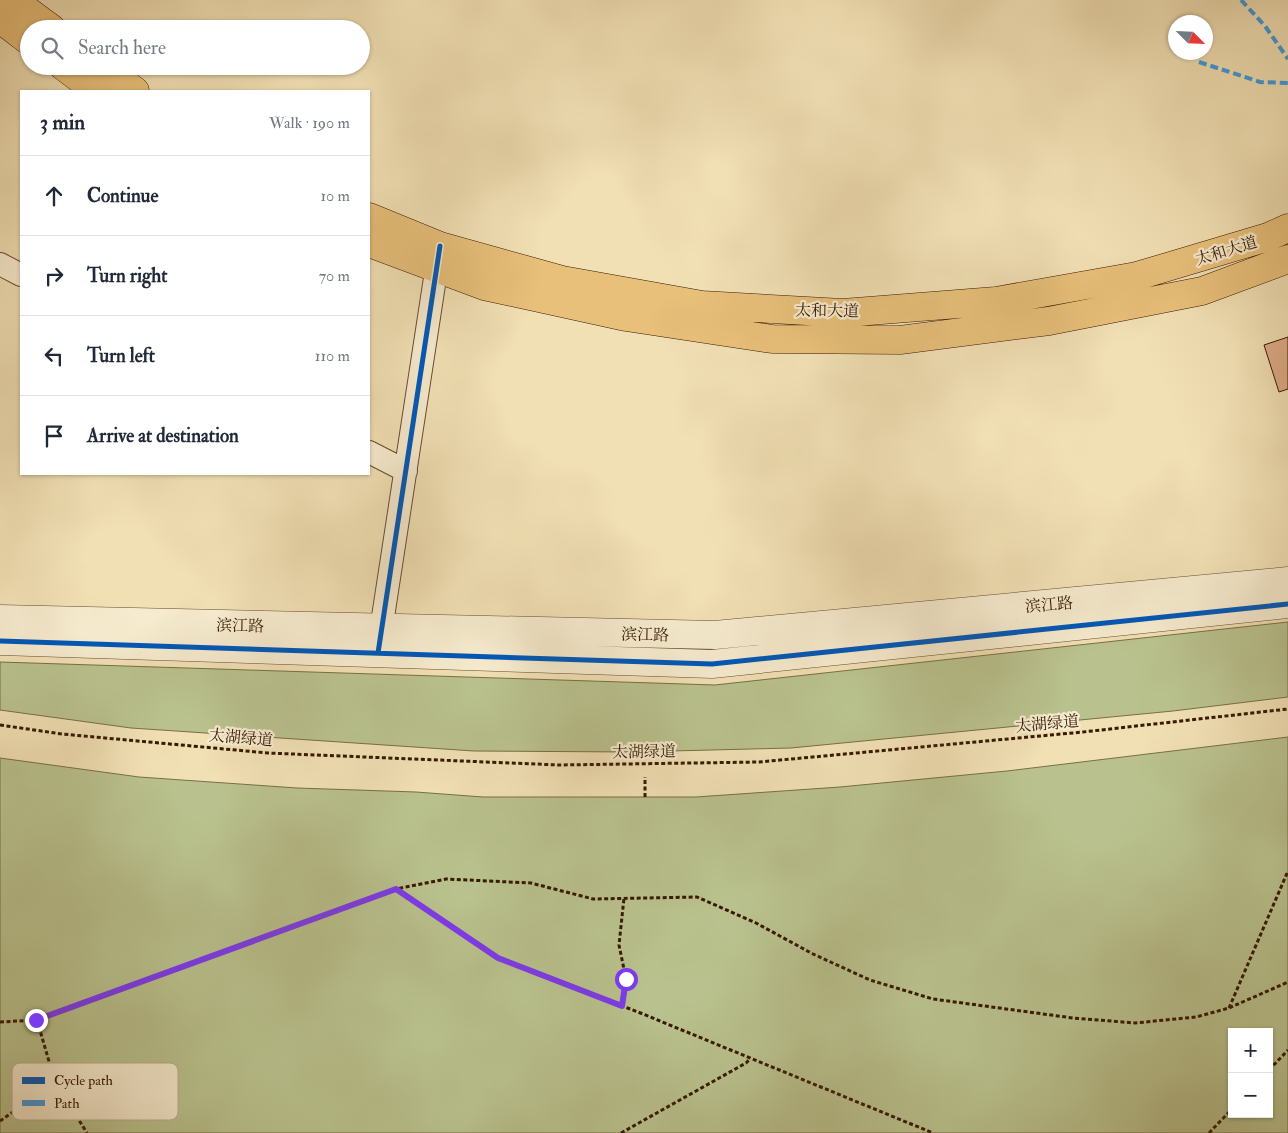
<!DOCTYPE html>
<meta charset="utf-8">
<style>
:root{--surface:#fff;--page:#f2f2f3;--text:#1f2937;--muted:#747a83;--line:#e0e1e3}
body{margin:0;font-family:"IM FELL Double Pica","Noto Serif SC",serif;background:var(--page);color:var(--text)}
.controls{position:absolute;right:15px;bottom:15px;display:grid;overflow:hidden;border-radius:0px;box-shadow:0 1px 4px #0004}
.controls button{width:45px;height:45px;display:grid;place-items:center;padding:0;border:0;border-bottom:1px solid var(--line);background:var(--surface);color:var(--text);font:25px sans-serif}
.compass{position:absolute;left:1168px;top:15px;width:45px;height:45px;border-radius:50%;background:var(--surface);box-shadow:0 1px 4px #0004;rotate:114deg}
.stop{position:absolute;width:15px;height:15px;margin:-11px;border:4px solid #7c3aed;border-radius:50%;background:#fff}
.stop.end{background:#7c3aed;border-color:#fff;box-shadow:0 1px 5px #0008}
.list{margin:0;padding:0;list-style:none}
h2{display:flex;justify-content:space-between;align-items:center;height:65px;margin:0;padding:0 20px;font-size:21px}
h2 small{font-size:16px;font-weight:400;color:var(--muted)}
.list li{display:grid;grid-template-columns:32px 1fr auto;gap:15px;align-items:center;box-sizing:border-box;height:80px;padding:0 20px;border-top:1px solid var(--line)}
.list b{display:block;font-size:19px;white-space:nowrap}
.list em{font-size:16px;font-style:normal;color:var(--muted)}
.icon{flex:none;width:28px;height:28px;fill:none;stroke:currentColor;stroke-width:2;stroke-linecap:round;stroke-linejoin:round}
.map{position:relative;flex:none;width:1288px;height:1133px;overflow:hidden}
.search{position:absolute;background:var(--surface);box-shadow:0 1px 4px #0004;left:20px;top:20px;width:350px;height:55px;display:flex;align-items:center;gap:12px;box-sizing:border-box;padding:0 18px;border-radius:28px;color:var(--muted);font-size:19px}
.panel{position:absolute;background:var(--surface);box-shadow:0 1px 4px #0004;left:20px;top:90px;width:350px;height:385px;border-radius:0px}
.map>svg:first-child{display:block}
</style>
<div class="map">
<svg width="1288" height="1133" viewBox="0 0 1288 1133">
<rect width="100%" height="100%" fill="#f1e0b4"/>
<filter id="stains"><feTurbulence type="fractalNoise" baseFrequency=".004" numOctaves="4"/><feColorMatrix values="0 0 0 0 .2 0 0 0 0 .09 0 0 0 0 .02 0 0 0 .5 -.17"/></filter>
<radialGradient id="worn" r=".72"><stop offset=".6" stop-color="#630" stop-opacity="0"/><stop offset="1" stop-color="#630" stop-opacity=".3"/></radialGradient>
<path fill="#b9c28e" stroke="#786e48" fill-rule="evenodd" d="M1288,622V697L1173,711L791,748L631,752L474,751L131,728L0,710V662L715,685Z
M1288,737V1133H0V758L139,777L297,788L416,792L483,797H696L840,787L1007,771ZM1232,1032H1269V1114H1232Z"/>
<path fill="#deac89" stroke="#371902" d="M1288,337V389L1279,392L1264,345Z"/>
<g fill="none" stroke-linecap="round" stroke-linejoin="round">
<defs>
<path id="minor" d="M0,264L21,275
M369,452L406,471
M379,643L439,252"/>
<path id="tertiary" d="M0,619L715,635L1288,581
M0,641L712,664L1288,604"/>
<path id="primary" d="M13,0L52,29
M0,19L29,41
M63,66L96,91
M102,66L135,91
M369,217L440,246L562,280L702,305L843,313L996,301L1137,276L1268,237L1288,228
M369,243L484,286L626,317L772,339L900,340L1049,321L1202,291L1288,259"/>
</defs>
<use href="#minor" stroke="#664b2e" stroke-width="24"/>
<use href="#tertiary" stroke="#664b2e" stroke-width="29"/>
<use href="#primary" stroke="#371902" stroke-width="29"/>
<path stroke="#371902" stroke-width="3" stroke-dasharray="4 2.5" stroke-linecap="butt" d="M0,725L62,734L268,753L559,765L759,762L1083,732L1288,709
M645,797V777
M397,889L498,958L638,1012L933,1133
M622,1006L626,979L619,945L624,898
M1229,1008L1288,871
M37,1020L55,1082L87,1133
M0,1022L37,1020L396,889L446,879L531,883L593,899L697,897L756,923L813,954L870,980L933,999L1073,1018L1135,1023L1196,1017L1229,1008L1288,982
M1269,1070L1288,1050
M0,1121L55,1082
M621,1133L746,1063L750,1059
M1209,1133L1232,1109"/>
<use href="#minor" stroke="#f6ebce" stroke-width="22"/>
<use href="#tertiary" stroke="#f6ebce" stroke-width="28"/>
<use href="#primary" stroke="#e8c07a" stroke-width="28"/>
<path stroke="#3e9bdd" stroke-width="4" stroke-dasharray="8 4" stroke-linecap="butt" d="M1241,0L1265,26L1288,59
M1199,62L1260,82L1288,83"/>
<defs>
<path id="cycleway" d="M0,641L712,664L1288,604
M378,653L440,246"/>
</defs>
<use href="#cycleway" stroke="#f6ebce" stroke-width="8"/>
<use href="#cycleway" stroke="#0057b8" stroke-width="5"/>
</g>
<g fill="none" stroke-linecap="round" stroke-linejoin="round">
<path stroke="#7c3aed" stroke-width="6" d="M36,1020L396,889L498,958L622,1006L626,979"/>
</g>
<g text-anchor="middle" stroke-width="4.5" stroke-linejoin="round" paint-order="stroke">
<g font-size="16" fill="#371902" stroke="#f6ebce">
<text transform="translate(1226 250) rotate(-17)" y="6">太和大道</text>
<text transform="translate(827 310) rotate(1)" y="6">太和大道</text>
<text transform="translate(1049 604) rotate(-5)" y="6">滨江路</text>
<text transform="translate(240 625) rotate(1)" y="6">滨江路</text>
<text transform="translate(645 634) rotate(1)" y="6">滨江路</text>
<text transform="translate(1047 723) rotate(-5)" y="6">太湖绿道</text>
<text transform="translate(241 737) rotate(5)" y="6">太湖绿道</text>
<text transform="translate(644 751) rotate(-1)" y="6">太湖绿道</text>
</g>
</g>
<rect x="12" y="1063" width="166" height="57" rx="8" fill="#f6ebce" stroke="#bdac91" stroke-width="1"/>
<rect x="22" y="1077" width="23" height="7" fill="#0057b8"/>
<rect x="22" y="1100" width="23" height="6" fill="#3e9bdd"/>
<g font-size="14" fill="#371902">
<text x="54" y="1085">Cycle path</text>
<text x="54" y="1108">Path</text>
</g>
<rect width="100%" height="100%" filter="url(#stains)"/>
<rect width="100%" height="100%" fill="url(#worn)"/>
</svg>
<div class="controls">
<button>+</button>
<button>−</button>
</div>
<svg class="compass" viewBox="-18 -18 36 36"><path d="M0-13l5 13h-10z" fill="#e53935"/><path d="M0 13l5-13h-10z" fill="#747a83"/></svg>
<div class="stop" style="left:626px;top:979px"></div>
<div class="stop end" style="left:36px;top:1020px"></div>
<div class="search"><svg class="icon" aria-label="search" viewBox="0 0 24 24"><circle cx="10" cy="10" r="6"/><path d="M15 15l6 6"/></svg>Search here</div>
<section class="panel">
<h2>3 min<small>Walk · 190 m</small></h2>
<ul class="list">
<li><svg class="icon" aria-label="ahead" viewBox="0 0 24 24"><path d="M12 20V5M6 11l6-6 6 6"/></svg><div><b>Continue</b></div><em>10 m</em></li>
<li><svg class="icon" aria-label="right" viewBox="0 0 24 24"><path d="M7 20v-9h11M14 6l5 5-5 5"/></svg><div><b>Turn right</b></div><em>70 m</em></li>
<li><svg class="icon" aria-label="left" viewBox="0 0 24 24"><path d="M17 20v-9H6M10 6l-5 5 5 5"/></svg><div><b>Turn left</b></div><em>110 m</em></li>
<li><svg class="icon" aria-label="arrive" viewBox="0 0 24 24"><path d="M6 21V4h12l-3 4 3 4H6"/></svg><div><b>Arrive at destination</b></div></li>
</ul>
</section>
</div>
